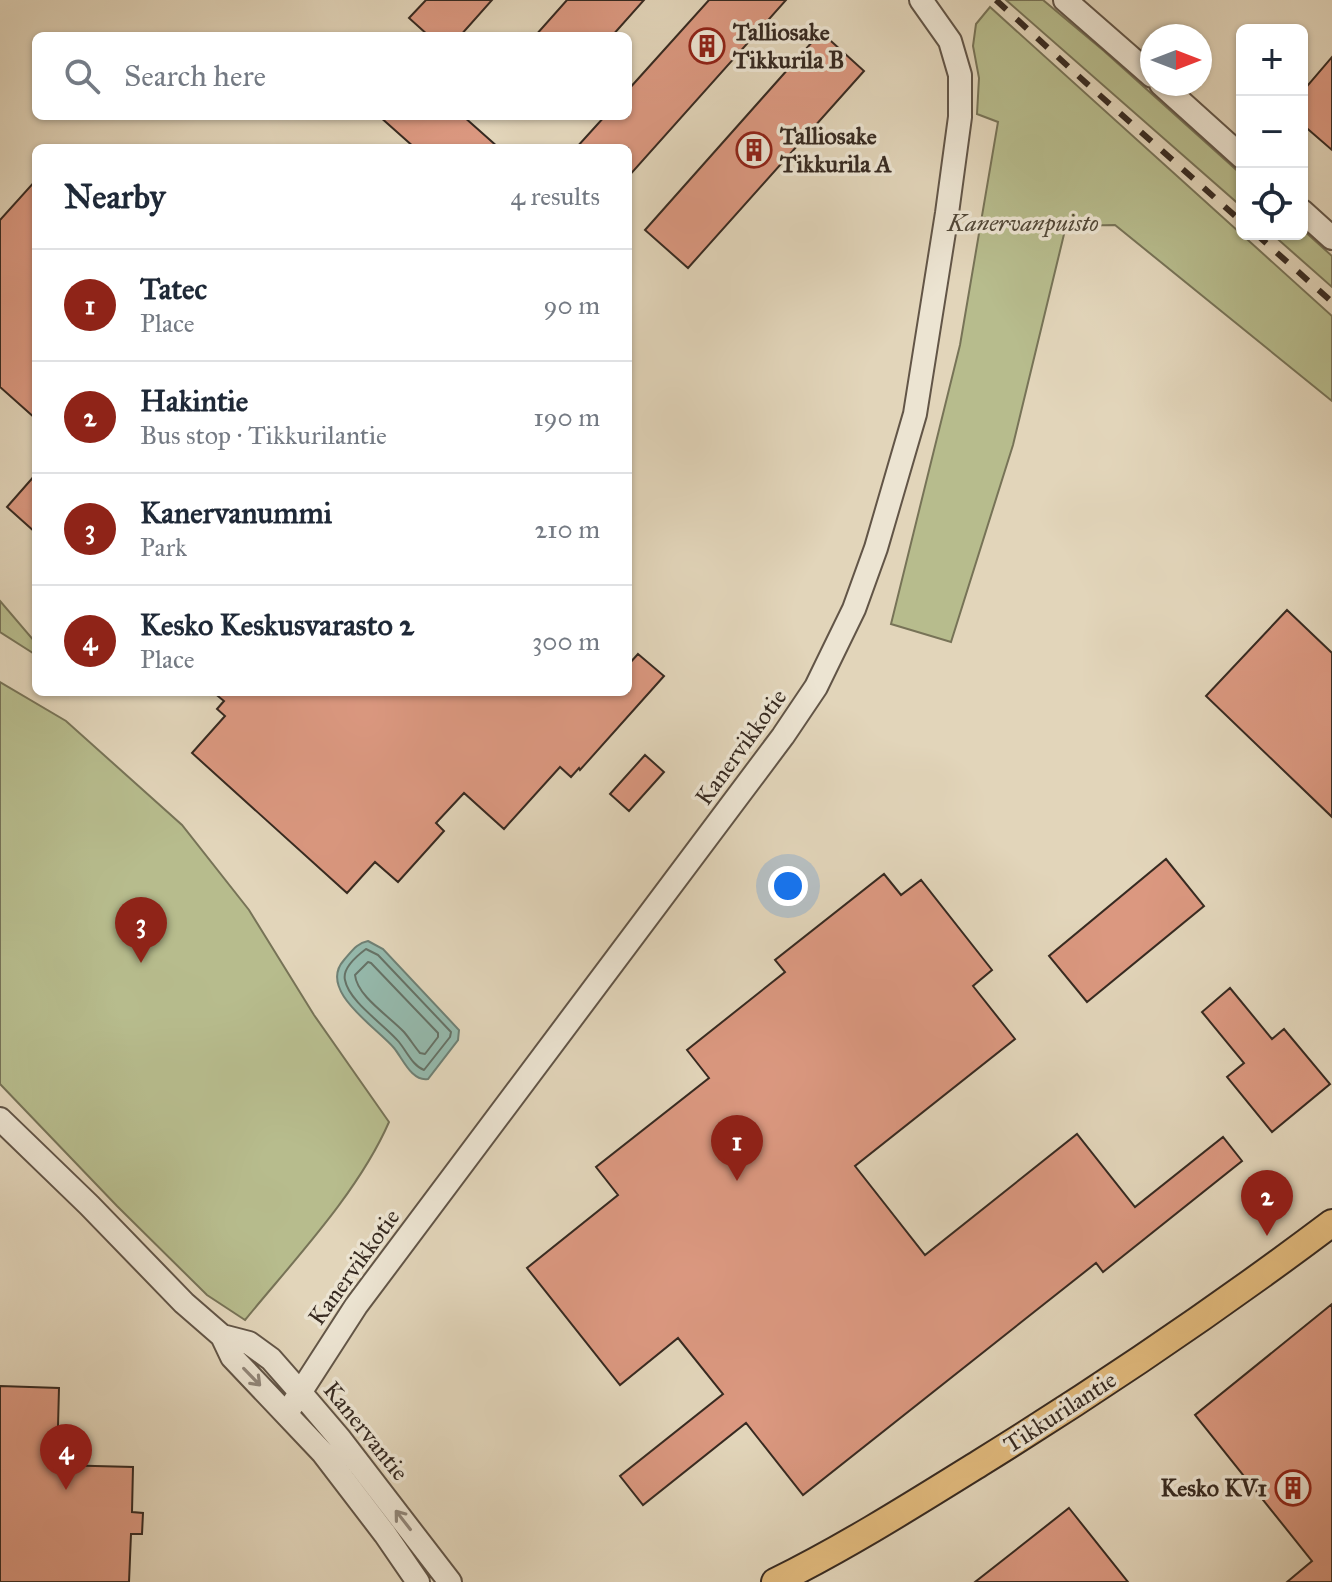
<!DOCTYPE html>
<meta charset="utf-8">
<style>
:root{--surface:#fff;--page:#f6f6f7;--text:#1f2937;--muted:#747a83;--line:#e0e1e3;--accent:#8f2418}
body{margin:0;font-family:"IM FELL Great Primer",serif;background:var(--page);color:var(--text)}
.controls{position:absolute;right:24px;top:24px;display:grid;overflow:hidden;border-radius:12px;box-shadow:0 2px 6px #0004}
.controls button{width:72px;height:72px;display:grid;place-items:center;padding:0;border:0;border-bottom:2px solid var(--line);background:var(--surface);color:var(--text);font:40px sans-serif}
.compass{position:absolute;left:1140px;top:24px;width:72px;height:72px;border-radius:50%;background:var(--surface);box-shadow:0 2px 6px #0004;rotate:90deg}
.you{position:absolute;left:788px;top:886px;width:28px;height:28px;margin:-20px;border:6px solid #fff;border-radius:50%;background:#1a73e8;box-shadow:0 0 0 12px #1a73e833}
.badge{display:grid;place-items:center;width:52px;height:52px;border-radius:50%;background:var(--accent);color:#fff;font-size:26px;font-weight:700}
.pin{position:absolute;translate:-50% -66px;filter:drop-shadow(0 2px 4px #0008)}
.pin::after{content:'';position:absolute;top:42px;width:28px;height:24px;background:inherit;clip-path:polygon(0 0,100% 0,50% 100%)}
.list{margin:0;padding:0;list-style:none}
h2{display:flex;justify-content:space-between;align-items:center;height:104px;margin:0;padding:0 32px;font-size:34px}
h2 small{font-size:26px;font-weight:400;color:var(--muted)}
.list li{display:grid;grid-template-columns:52px 1fr auto;gap:24px;align-items:center;box-sizing:border-box;height:112px;padding:0 32px;border-top:2px solid var(--line)}
.list b{display:block;font-size:30px;white-space:nowrap}
.list p{margin:0;font-size:26px;white-space:nowrap;color:var(--muted)}
.list em{font-size:26px;font-style:normal;color:var(--muted)}
.icon{flex:none;width:44px;height:44px;fill:none;stroke:currentColor;stroke-width:2;stroke-linecap:round;stroke-linejoin:round}
.map{position:relative;flex:none;width:1332px;height:1582px;overflow:hidden}
.search{position:absolute;background:var(--surface);box-shadow:0 2px 6px #0004;left:32px;top:32px;width:600px;height:88px;display:flex;align-items:center;gap:20px;box-sizing:border-box;padding:0 28px;border-radius:12px;color:var(--muted);font-size:30px}
.panel{position:absolute;background:var(--surface);box-shadow:0 2px 6px #0004;left:32px;top:144px;width:600px;height:552px;border-radius:12px}
.map>svg:first-child{display:block}
</style>
<div class="map">
<svg width="1332" height="1582" viewBox="0 0 1332 1582">
<rect width="100%" height="100%" fill="#e2d5ba"/>
<filter id="stains"><feTurbulence type="fractalNoise" baseFrequency=".0025" numOctaves="4"/><feColorMatrix values="0 0 0 0 .2 0 0 0 0 .09 0 0 0 0 .02 0 0 0 .5 -.17"/></filter>
<radialGradient id="worn" r=".72"><stop offset=".6" stop-color="#630" stop-opacity="0"/><stop offset="1" stop-color="#630" stop-opacity=".3"/></radialGradient>
<path fill="#b7bc8d" stroke="#777357" stroke-width="2" d="M1006,0H1043L1104,51L1242,175V207Z
M990,7L1332,316V401L1115,225L1066,226L1013,445L951,642L891,624L960,345L998,122L977,114L979,78L973,46L976,24Z
M1302,229L1332,256V287L1272,234H1302Z
M0,601L36,643V655L0,632Z
M0,682L66,721L182,825L249,910L314,1015L389,1122C358,1193 294,1260 245,1320L207,1295L117,1206L0,1084Z"/>
<path fill="#95b9ac" stroke="#6f8074" stroke-width="2" d="M368,941L383,949L459,1030L458,1040L428,1079C412,1082 403,1059 394,1048C376,1027 317,990 344,960C352,951 357,943 368,941Z"/>
<g fill="none" stroke-linecap="round" stroke-linejoin="round">
<path stroke="#667266" stroke-width="2" d="M366,949L378,955L451,1032L450,1037L424,1070C413,1066 407,1052 399,1042C385,1025 349,1002 345,980C342,968 358,955 366,949Z
M368,962L371,963L438,1033V1037L425,1054L420,1053C414,1046 410,1039 404,1032C389,1016 357,996 355,975Z"/>
</g>
<path fill="#db9880" stroke="#372a21" stroke-width="2" d="M426,0H492L460,36H429L409,18Z
M567,0H644L612,36H535Z
M709,0H786L628,177V148H576L605,116H628V90Z
M821,32L864,71L688,268L645,230Z
M1332,57V150L1302,124V92Z
M379,116H463L499,148H415Z
M36,180V419L0,387V220Z
M36,474V533L7,507Z
M1287,610L1332,653V817L1206,696Z
M638,654L664,676L580,770L579,768L571,777L560,767L504,829L464,793L436,823L444,831L398,882L375,862L347,893L192,753L225,716L217,709L224,701L213,692H628V665Z
M645,755L664,772L629,811L610,794Z
M1166,859L1204,906L1087,1002L1049,956Z
M884,874L901,895L921,880L992,970L973,986L1015,1039L855,1166L925,1255L1077,1134L1135,1207L1223,1137L1242,1161L1103,1272L1096,1263L803,1495L746,1423L643,1505L620,1476L723,1394L678,1338L620,1385L527,1268L618,1195L596,1167L709,1078L687,1050L785,972L775,960Z
M1230,988L1272,1039L1284,1029L1330,1084L1272,1132L1227,1077L1244,1063L1202,1012Z
M1332,1304V1582H1287L1312,1561L1195,1415Z
M0,1386L59,1388L57,1465L133,1467L132,1512L143,1513L142,1534H131L129,1582H0Z
M1069,1508L1128,1582H975Z"/>
<g fill="none" stroke-linecap="round" stroke-linejoin="round">
<defs>
<path id="minor" d="M1065,0L1152,76
M1161,84L1242,157
M1302,211L1332,238
M0,1119L89,1205L184,1303L222,1336L232,1357L323,1453L385,1534L418,1582
M222,1336L249,1343L271,1359L300,1392L340,1439L450,1582
M287,1413L356,1306L783,736L816,687L854,609L876,548L915,414L947,213L960,117V75L950,41L921,0"/>
<path id="major" d="M775,1582C846,1547 914,1504 980,1463C1101,1388 1219,1308 1332,1223"/>
</defs>
<use href="#minor" stroke="#625547" stroke-width="26"/>
<use href="#major" stroke="#372a21" stroke-width="30"/>
<use href="#minor" stroke="#ece4d2" stroke-width="22"/>
<use href="#major" stroke="#e1ba7d" stroke-width="26"/>
<path stroke="#372a21" stroke-width="6" stroke-dasharray="14 14" stroke-linecap="butt" d="M996,0L1085,82L1242,222
M1256,234L1332,302"/>
</g>
<defs><path id="oneway-shaft" d="M-6 0H5M1.5-3L5.5 0L1.5 3" fill="none" stroke-width="1.6" stroke-linecap="round" stroke-linejoin="round" transform="scale(2)"/></defs>
<g stroke="#92877a">
<use href="#oneway-shaft" transform="translate(252 1377) rotate(46)"/>
<use href="#oneway-shaft" transform="translate(403 1520) rotate(-128)"/>
</g>
<defs>
<symbol id="building-ring" viewBox="-11 -11 22 22"><circle r="9.5" fill="#ece4d2" stroke="#8f2418" stroke-width="1.5"/><path d="M-4-6H4V6H1V3H-1V6H-4ZM-2.5-4.3h1.7v1.8h-1.7ZM.8-4.3h1.7v1.8H.8ZM-2.5-1h1.7V.8h-1.7ZM.8-1h1.7V.8H.8Z" fill="#8f2418"/></symbol>
</defs>
<g fill-rule="evenodd">
<use href="#building-ring" x="687" y="26" width="40" height="40"/>
<use href="#building-ring" x="734" y="130" width="40" height="40"/>
<use href="#building-ring" x="1273" y="1468" width="40" height="40"/>
</g>
<g text-anchor="middle" stroke-width="7" stroke-linejoin="round" paint-order="stroke">
<g font-size="24" font-weight="bold" fill="#372a21" stroke="#ece4d2" text-anchor="start">
<text x="733" y="40">Talliosake<tspan x="733" dy="28">Tikkurila B</tspan></text>
<text x="780" y="144">Talliosake<tspan x="780" dy="28">Tikkurila A</tspan></text>
<text x="1267" y="1496" text-anchor="end">Kesko KV1</text>
</g>
<g font-size="24" font-style="italic" fill="#514737" stroke="#ece4d2">
<text x="1023" y="231">Kanervanpuisto</text>
</g>
<g font-size="24" fill="#372a21" stroke="#ece4d2">
<text transform="translate(741 747) rotate(-54)" y="8">Kanervikkotie</text>
<text transform="translate(354 1267) rotate(-54)" y="8">Kanervikkotie</text>
<text transform="translate(1060 1412) rotate(-33)" y="8">Tikkurilantie</text>
<text transform="translate(366 1431) rotate(51)" y="8">Kanervantie</text>
</g>
</g>
<rect width="100%" height="100%" filter="url(#stains)"/>
<rect width="100%" height="100%" fill="url(#worn)"/>
</svg>
<div class="controls">
<button>+</button>
<button>−</button>
<button><svg class="icon" aria-label="locate" viewBox="0 0 24 24"><circle cx="12" cy="12" r="6"/><path d="M12 2v4M12 18v4M2 12h4M18 12h4"/></svg></button>
</div>
<svg class="compass" viewBox="-18 -18 36 36"><path d="M0-13l5 13h-10z" fill="#e53935"/><path d="M0 13l5-13h-10z" fill="#747a83"/></svg>
<div class="you"></div>
<div class="pin badge" style="left:737px;top:1181px">1</div>
<div class="pin badge" style="left:1267px;top:1236px">2</div>
<div class="pin badge" style="left:141px;top:963px">3</div>
<div class="pin badge" style="left:66px;top:1490px">4</div>
<div class="search"><svg class="icon" aria-label="search" viewBox="0 0 24 24"><circle cx="10" cy="10" r="6"/><path d="M15 15l6 6"/></svg>Search here</div>
<section class="panel">
<h2>Nearby<small>4 results</small></h2>
<ul class="list">
<li><span class="badge">1</span><div><b>Tatec</b><p>Place</p></div><em>90 m</em></li>
<li><span class="badge">2</span><div><b>Hakintie</b><p>Bus stop · Tikkurilantie</p></div><em>190 m</em></li>
<li><span class="badge">3</span><div><b>Kanervanummi</b><p>Park</p></div><em>210 m</em></li>
<li><span class="badge">4</span><div><b>Kesko Keskusvarasto 2</b><p>Place</p></div><em>300 m</em></li>
</ul>
</section>
</div>
